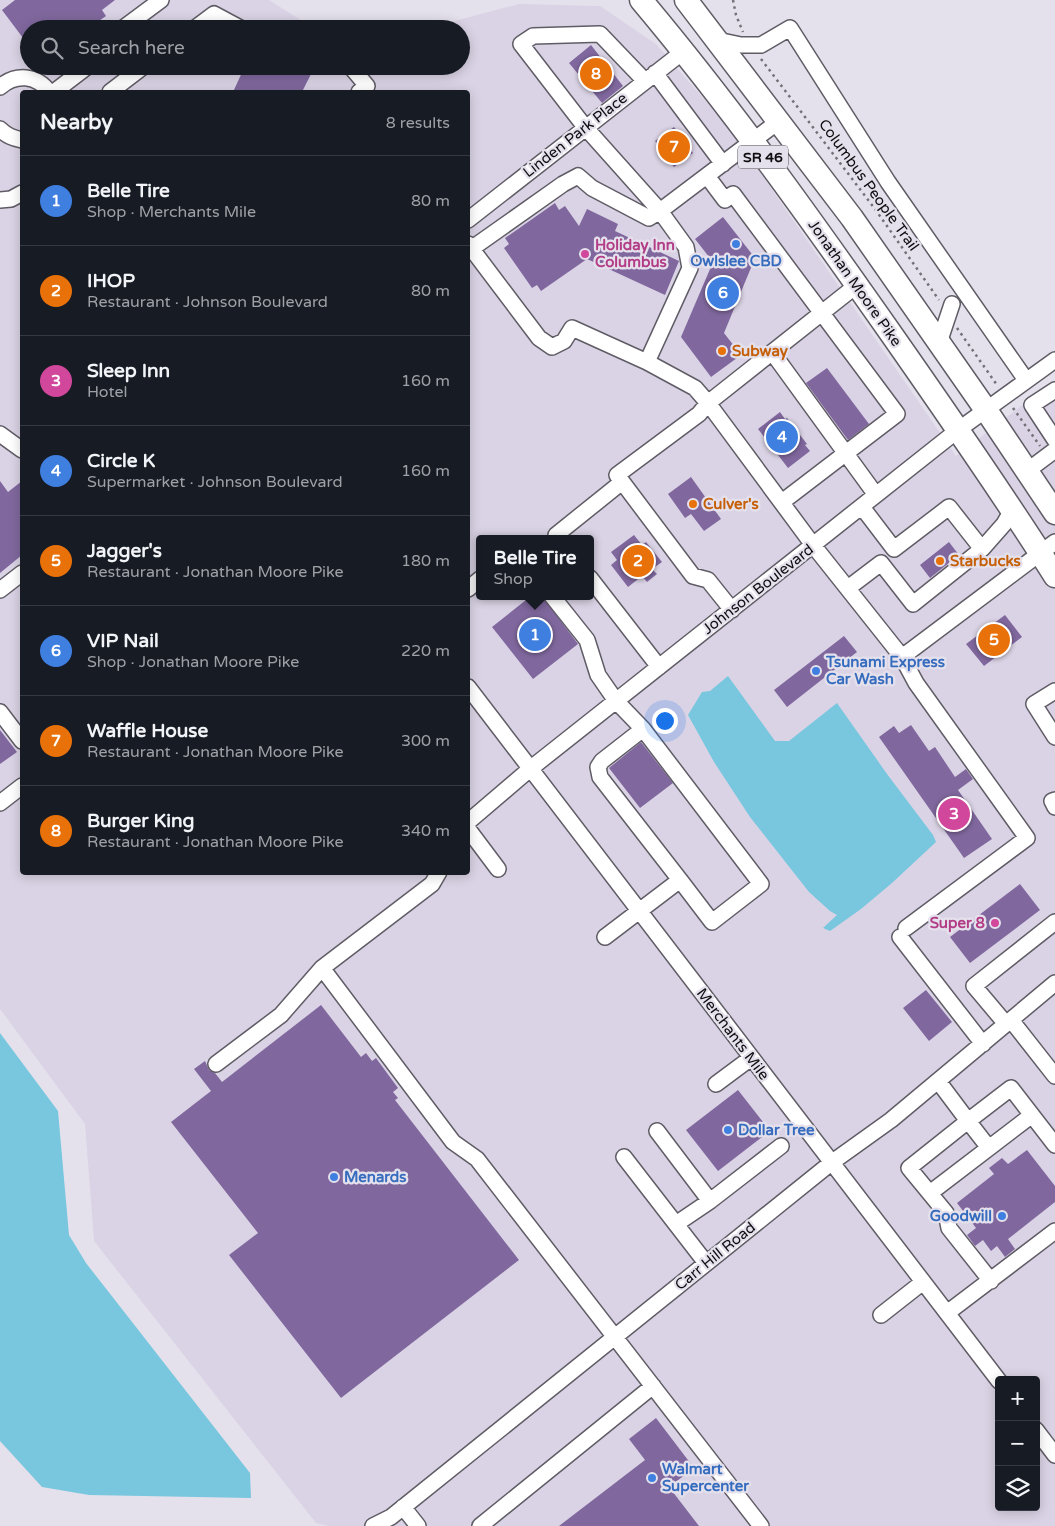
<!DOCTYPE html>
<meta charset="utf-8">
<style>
:root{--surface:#171b24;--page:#20242c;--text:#f1f3f6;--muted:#9ea1a6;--line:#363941;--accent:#d93025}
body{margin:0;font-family:"Varela Round",sans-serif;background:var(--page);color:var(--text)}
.controls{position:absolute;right:15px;bottom:15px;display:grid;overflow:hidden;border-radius:5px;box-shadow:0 2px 12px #0003}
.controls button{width:45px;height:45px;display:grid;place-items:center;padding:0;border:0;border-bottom:1px solid var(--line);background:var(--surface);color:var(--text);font:25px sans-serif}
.you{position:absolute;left:664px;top:720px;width:18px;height:18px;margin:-12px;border:4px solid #fff;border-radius:50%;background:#1a73e8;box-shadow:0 0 0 8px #1a73e833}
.badge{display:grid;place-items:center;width:32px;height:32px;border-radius:50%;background:var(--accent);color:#fff;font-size:16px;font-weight:700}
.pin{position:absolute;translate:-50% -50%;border:2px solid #fff;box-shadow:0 1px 5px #0006}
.popup{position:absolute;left:476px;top:535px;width:118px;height:65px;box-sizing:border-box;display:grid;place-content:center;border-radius:5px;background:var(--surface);filter:drop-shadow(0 1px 4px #0005);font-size:16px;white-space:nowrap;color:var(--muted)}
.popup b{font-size:19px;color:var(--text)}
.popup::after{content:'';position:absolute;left:50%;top:100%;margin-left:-10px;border:10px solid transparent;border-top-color:var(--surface)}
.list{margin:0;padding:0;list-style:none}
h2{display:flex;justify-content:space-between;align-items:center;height:65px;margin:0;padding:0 20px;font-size:21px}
h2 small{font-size:16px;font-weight:400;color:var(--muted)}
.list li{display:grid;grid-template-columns:32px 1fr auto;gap:15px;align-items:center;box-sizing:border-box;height:90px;padding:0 20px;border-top:1px solid var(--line)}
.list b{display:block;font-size:19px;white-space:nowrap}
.list p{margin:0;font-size:16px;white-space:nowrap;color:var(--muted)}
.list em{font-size:16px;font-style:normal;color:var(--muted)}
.icon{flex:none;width:28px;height:28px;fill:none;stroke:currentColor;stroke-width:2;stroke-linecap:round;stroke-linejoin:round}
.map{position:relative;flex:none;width:1055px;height:1526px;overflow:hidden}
.search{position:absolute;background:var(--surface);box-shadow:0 2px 12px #0003;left:20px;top:20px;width:450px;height:55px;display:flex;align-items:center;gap:12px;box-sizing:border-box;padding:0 18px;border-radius:28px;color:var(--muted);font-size:19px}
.panel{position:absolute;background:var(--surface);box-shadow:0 2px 12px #0003;left:20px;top:90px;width:450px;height:785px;border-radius:5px}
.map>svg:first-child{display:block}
</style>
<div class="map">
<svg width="1055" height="1526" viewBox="0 0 1055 1526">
<rect width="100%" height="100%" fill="#e5e1ec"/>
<path fill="#dad3e5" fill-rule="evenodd" d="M0,0H269L315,29H29V66H461V29H424L519,4L600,6L656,44L731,130L956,456L1055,380V1526H329L316,1523L94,1241L85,1124L0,1009ZM22,92H468V872H22ZM480,539H590V596H480ZM999,1380H1036V1507H999Z"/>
<path fill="#78c7de" d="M728,676L775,741H789L837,703L887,774L933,835L936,842L892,883L861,909L830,931L823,928L837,915L830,911L809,892L750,817L714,762L688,715L702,692L710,691Z
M0,1033L58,1111L69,1235L86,1263L250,1473L251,1498L89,1495L42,1487L0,1441Z"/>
<path fill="#80689e" d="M15,0H115L102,10L106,16L96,23L101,29H29V46L2,10Z
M591,45L623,86L602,103L569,63Z
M245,66H296L311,74L302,92H233Z
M674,127L693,153L674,167L655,141Z
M555,203L559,210L565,206L579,226L587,209L618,224L615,231L679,261L665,295L587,259L541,291L537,285L532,288L504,248L509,244L505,238Z
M723,217L755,258L724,333L741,355L711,377L681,337L713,262L695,239Z
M827,368L869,424L848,440L806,383Z
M780,412L785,419L787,418L807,444L805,445L810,451L788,468L758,429Z
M691,477L721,519L704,531L691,514L685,518L668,494Z
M0,481L8,492L22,481V555L0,573Z
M634,535L642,545L646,542L662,562L652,569L657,574L647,582L642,576L628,587L611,565L617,560L611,552Z
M949,542L959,555L930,578L920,565Z
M531,596H542L578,644L533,679L492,627Z
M1005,615L1022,637L984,666L966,644Z
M844,636L857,652L787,707L774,690Z
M911,725L929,751L935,747L955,777L966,769L973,779L958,790L992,839L964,858L879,737L894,726L899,733Z
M0,730L17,752L0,764Z
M641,742L673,783L640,808L609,768Z
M1020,884L1040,910L970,963L950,937Z
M926,990L952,1022L929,1041L903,1008Z
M321,1005L361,1057L366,1053L372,1061L376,1058L398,1088L393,1092L398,1098L395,1100L519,1260L341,1398L229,1255L258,1233L171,1122L211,1091L194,1069L205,1061L209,1070L215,1073L222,1082Z
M738,1090L770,1131L718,1171L686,1130Z
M1027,1150L1055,1186V1202L1008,1239L1015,1249L1005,1257L997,1246L991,1251L983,1240L975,1246L967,1235L976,1228L957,1203L994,1174L989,1168L1002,1158L1008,1164Z
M656,1418L694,1468L669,1487L699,1526H559L645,1460L629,1439Z"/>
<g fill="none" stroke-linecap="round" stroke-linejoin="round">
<defs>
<path id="minor" d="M122,29L161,0
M194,29L214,14L242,29
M717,40L741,45H761L790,28L888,182L1026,380
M350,66L367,86L359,92
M655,73L723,164
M645,81L600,34L533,36L521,44L585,127L660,211L779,121
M0,87C16,73 37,75 49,92
M54,92L88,66
M110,92L144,66
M0,129C7,136 13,138 22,140
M707,176L725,200L733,194L897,414L782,502
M0,200L11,199L22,193
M468,220L684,51
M468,244L539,338L552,347L564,341L572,328L647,362L695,388L708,403L813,545L902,657L916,683L1027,838L906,928
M471,249L563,184L578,176L592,188L649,218L660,211L686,247L690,268L647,362
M939,343L952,304
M772,352L876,495
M1055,390L1032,405L1055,440
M0,434L22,450
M1027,471L1055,450
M560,539L556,535L622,482
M982,549L1004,524L1012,510
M590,578L659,667
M848,588L881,563L913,604L982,549L949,507L894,549L862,507
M468,589L480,579
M0,590L22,573
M552,596L587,640L598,675L616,701L643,729L602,761L598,767L600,777L680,880L605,937
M732,610L708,580L693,576L617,475L699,414L708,403L857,285
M902,657L1055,542
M468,687L999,1381
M1055,691L1034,704L1055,737
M0,712L22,741
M643,729L761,884L712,922L680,880
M1055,800L1052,801L1055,807
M0,803L22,786
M468,822L530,769L958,430L1055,360
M468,829L498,869
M900,937L983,1044
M322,968L453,1142L477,1159L761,1526
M1011,1020L1055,1076
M1006,1024L974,986L1055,922
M216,1064L281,1015L322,968L432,884L439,872
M938,1081L968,1121L1011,1088L1055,1145
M716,1084L751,1058
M657,1131L710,1201
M989,1148L968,1121L909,1168L946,1213L949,1228L991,1281
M624,1157L706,1263
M930,1193L1032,1115
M676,1224L710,1201L781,1146
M947,1313L1055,1231
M881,1315L923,1282
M1036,1430L1055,1455
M403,1507L418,1526
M373,1526L391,1517L831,1163L891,1120L1055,983
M480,1526L653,1386"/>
<path id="highway" d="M641,0C731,107 812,221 892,335C948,415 1003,494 1055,576
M686,0L852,218L986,410L1055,513"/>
</defs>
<use href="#minor" stroke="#605c65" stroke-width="18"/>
<use href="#highway" stroke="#605c65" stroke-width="25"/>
<path stroke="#737077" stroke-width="2.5" stroke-dasharray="2.5 4" stroke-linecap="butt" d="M733,0L736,15L743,32
M761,59L875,209L939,300
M957,328L997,385
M1013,408L1040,446"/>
<use href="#minor" stroke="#fff" stroke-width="15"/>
<use href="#highway" stroke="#fff" stroke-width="22"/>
</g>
<g fill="#3f7fe0" stroke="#e5e1ec" stroke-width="2">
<circle cx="736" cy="244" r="5"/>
<circle cx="816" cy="671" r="5"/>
<circle cx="728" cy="1130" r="5"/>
<circle cx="334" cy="1177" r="5"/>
<circle cx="1002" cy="1216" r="5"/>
<circle cx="652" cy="1478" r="5"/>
</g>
<g fill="#d1479c" stroke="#e5e1ec" stroke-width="2">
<circle cx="585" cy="254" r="5"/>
<circle cx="995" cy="923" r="5"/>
</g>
<g fill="#e8710a" stroke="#e5e1ec" stroke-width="2">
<circle cx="722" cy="351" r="5"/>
<circle cx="693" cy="504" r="5"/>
<circle cx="940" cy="561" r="5"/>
</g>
<g text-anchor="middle" stroke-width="4.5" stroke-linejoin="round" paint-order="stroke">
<rect fill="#e5e1ec" stroke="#4e4d52" stroke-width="1" x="738" y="145.5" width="50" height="23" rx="4"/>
<g font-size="14" font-weight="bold" fill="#0e0d10">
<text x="763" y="162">SR 46</text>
</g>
<g font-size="15" fill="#0e0d10" stroke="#e5e1ec">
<text transform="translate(575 135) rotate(-38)" y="5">Linden Park Place</text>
<text transform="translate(869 185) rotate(54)" y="5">Columbus People Trail</text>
<text transform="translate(855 283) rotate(55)" y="5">Jonathan Moore Pike</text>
<text transform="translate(758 589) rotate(-38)" y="5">Johnson Boulevard</text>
<text transform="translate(733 1034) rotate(53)" y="5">Merchants Mile</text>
<text transform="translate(715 1256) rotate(-39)" y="5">Carr Hill Road</text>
</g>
<g font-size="15" font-weight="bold" fill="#b23c85" stroke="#e5e1ec" text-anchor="start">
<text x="595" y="250">Holiday Inn<tspan x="595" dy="17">Columbus</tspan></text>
<text x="985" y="928" text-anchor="end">Super 8</text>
</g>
<g font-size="15" font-weight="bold" fill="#366cbe" stroke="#e5e1ec" text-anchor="start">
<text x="736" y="266" text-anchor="middle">Owlslee CBD</text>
<text x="826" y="667">Tsunami Express<tspan x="826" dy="17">Car Wash</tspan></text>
<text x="738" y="1135">Dollar Tree</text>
<text x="344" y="1182">Menards</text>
<text x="992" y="1221" text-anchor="end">Goodwill</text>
<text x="662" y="1474">Walmart<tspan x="662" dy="17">Supercenter</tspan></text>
</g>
<g font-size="15" font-weight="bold" fill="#c56008" stroke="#e5e1ec" text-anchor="start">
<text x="732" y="356">Subway</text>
<text x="703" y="509">Culver's</text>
<text x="950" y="566">Starbucks</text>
</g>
</g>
</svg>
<div class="controls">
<button>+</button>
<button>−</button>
<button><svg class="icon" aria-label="layers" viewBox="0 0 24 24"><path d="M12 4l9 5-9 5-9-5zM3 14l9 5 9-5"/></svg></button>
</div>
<div class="you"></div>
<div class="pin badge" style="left:535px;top:635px;background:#3f7fe0">1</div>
<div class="popup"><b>Belle Tire</b>Shop</div>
<div class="pin badge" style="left:638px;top:561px;background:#e8710a">2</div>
<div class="pin badge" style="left:954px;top:814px;background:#d1479c">3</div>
<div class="pin badge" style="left:782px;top:437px;background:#3f7fe0">4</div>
<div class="pin badge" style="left:994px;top:640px;background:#e8710a">5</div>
<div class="pin badge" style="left:723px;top:293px;background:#3f7fe0">6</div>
<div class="pin badge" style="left:674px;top:147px;background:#e8710a">7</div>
<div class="pin badge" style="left:596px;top:74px;background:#e8710a">8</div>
<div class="search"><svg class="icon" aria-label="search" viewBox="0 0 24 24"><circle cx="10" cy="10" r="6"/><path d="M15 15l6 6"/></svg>Search here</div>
<section class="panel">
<h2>Nearby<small>8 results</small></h2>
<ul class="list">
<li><span class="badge" style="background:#3f7fe0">1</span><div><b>Belle Tire</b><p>Shop · Merchants Mile</p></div><em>80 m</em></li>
<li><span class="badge" style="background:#e8710a">2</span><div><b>IHOP</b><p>Restaurant · Johnson Boulevard</p></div><em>80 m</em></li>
<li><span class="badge" style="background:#d1479c">3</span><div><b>Sleep Inn</b><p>Hotel</p></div><em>160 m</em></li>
<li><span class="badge" style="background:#3f7fe0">4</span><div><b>Circle K</b><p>Supermarket · Johnson Boulevard</p></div><em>160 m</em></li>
<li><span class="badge" style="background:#e8710a">5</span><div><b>Jagger's</b><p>Restaurant · Jonathan Moore Pike</p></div><em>180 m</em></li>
<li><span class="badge" style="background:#3f7fe0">6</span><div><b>VIP Nail</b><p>Shop · Jonathan Moore Pike</p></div><em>220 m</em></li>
<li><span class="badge" style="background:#e8710a">7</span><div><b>Waffle House</b><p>Restaurant · Jonathan Moore Pike</p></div><em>300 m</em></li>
<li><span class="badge" style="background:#e8710a">8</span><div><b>Burger King</b><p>Restaurant · Jonathan Moore Pike</p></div><em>340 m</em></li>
</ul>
</section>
</div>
